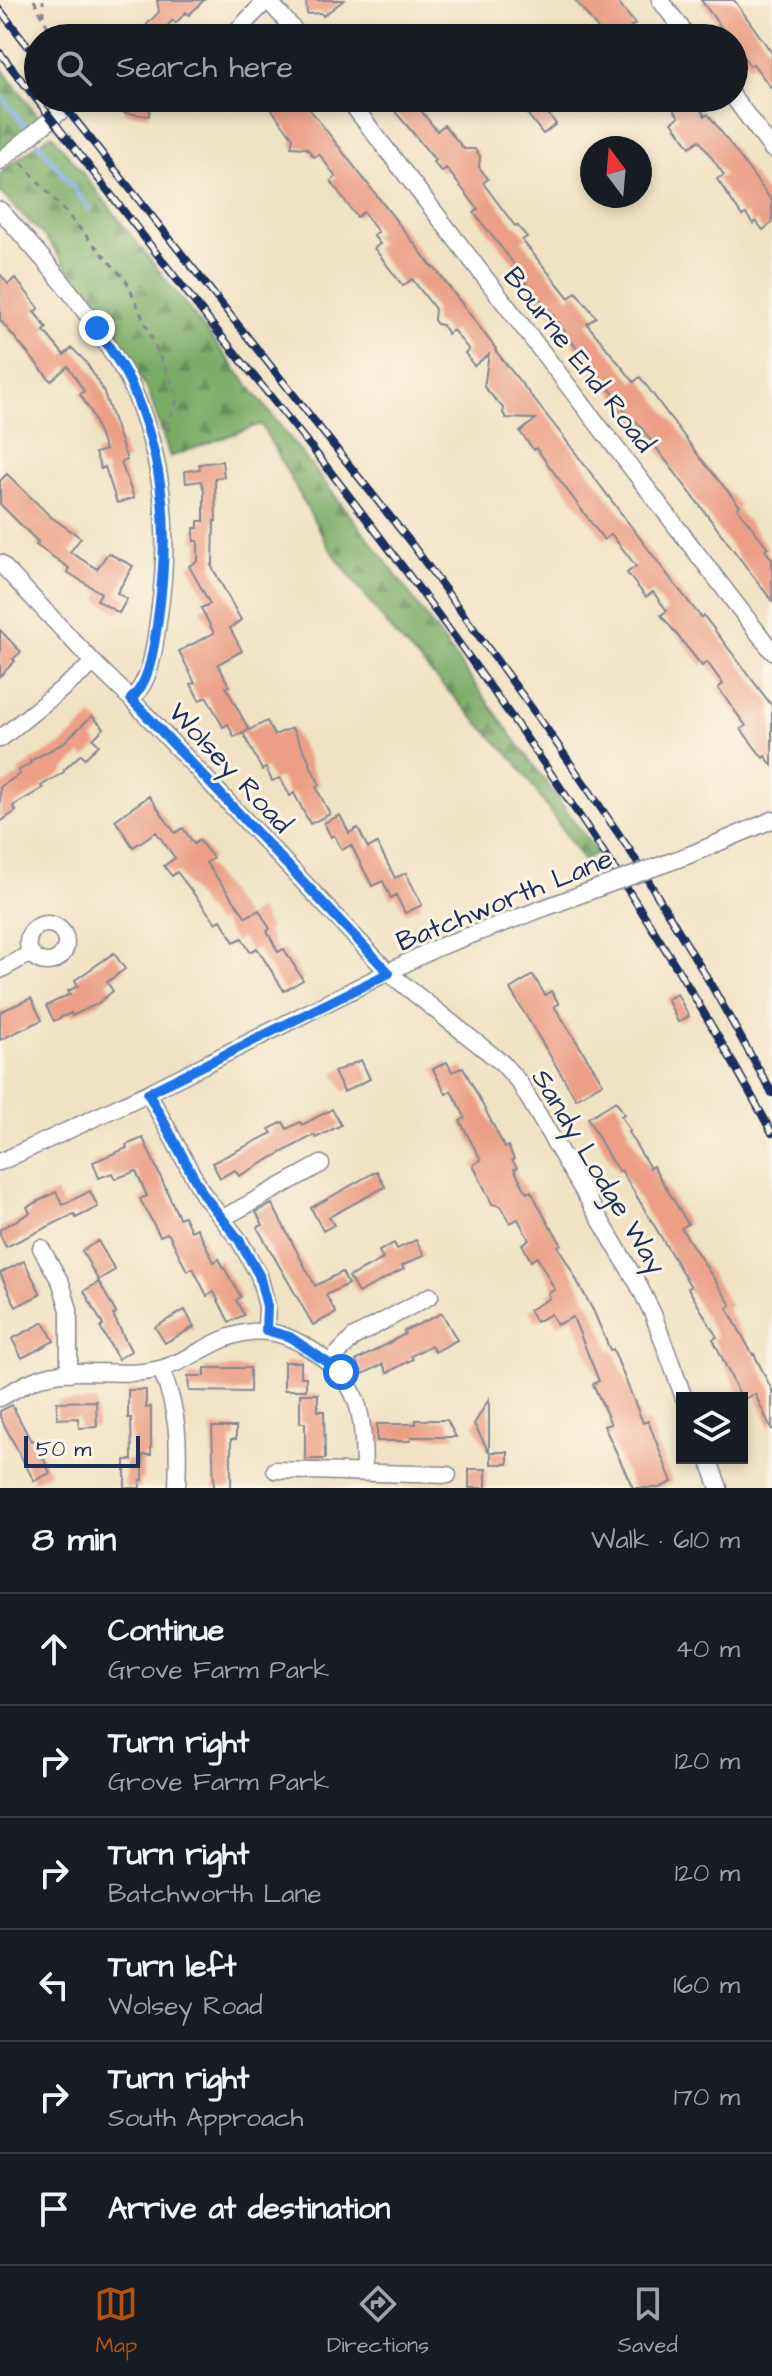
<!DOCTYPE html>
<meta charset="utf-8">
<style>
:root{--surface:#171b24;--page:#242831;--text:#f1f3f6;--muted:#9ea1a6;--line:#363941;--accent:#b45309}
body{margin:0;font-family:"Architects Daughter",sans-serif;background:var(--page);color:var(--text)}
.controls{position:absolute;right:24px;bottom:24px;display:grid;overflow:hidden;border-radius:0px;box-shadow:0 4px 12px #0003}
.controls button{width:72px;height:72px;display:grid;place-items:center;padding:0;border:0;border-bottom:2px solid var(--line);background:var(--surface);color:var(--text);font:40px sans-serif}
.compass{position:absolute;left:580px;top:136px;width:72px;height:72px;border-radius:50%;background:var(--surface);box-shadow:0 4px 12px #0003;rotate:344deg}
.scale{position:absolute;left:24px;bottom:20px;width:116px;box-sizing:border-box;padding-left:8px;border:4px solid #1b2f5e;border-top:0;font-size:22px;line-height:28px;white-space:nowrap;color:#1b2f5e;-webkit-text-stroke:6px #fcf5e5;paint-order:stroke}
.stop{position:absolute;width:24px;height:24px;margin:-18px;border:6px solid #1a73e8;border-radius:50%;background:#fff}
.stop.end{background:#1a73e8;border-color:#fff;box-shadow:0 2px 8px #0008}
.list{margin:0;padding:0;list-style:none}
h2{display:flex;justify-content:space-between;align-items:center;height:104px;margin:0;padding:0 32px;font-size:34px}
h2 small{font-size:26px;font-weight:400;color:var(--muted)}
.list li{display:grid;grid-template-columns:52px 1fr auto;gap:24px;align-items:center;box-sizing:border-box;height:112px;padding:0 32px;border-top:2px solid var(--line)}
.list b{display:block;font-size:30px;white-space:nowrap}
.list p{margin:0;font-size:26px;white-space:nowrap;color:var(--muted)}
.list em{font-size:26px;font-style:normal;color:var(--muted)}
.icon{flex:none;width:44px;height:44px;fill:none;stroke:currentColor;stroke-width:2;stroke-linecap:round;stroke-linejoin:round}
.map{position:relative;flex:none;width:772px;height:1488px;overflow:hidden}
.search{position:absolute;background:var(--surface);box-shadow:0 4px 12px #0003;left:24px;right:24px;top:24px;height:88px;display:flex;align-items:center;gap:20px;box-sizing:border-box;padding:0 28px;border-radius:44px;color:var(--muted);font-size:30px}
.sheet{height:776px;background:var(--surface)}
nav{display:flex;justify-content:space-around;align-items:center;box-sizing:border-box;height:112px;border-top:2px solid var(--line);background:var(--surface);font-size:22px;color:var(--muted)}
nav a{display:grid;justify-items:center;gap:4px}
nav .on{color:var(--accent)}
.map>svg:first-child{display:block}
</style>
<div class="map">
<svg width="772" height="1488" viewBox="0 0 772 1488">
<defs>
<pattern id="forest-firs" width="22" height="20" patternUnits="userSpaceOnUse" patternTransform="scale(2)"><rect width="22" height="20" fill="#7aac67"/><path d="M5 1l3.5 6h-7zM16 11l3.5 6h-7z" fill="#638c58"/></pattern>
</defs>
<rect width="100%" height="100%" fill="#fcf5e5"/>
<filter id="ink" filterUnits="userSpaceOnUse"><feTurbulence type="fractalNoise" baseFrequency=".0125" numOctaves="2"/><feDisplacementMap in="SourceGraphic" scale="16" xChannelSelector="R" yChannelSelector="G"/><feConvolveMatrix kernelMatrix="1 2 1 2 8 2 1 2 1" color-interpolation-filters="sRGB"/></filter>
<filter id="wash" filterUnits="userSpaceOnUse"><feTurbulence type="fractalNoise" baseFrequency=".006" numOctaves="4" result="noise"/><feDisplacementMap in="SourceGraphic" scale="32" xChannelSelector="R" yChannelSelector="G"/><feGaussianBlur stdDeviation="1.8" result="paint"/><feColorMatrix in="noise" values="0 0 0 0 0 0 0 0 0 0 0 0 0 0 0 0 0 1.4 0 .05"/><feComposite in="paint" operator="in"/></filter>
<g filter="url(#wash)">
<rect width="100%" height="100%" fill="#f0e2c3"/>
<path fill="url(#forest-firs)" stroke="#4a6e62" stroke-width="2" d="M0,66L38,116L0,153Z
M52,134L382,556L597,853L583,860L516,762L395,635L329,548L261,424L170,457L149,393L106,319L45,237L0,192V176L3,170Z"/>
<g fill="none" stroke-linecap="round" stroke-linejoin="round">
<path stroke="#7aace6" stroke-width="5" d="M0,94L90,209"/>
</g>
<g id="blocks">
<path fill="#eb9f87" d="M157,0H204L189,15L186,12L176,23L173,20L156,38H134L159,12Z
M306,0H344L323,16L321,13L307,14Z
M575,0H616L635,24L631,26L640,38H605Z
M701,0H734L772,53V89L753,64L750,66L734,44V38H729Z
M126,98H151L149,116L124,113Z
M263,98H301L433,268L434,267L496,349L495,350L559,431L673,582L701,617L704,616L772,706V765L765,756L763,758L741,729L746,726L718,688L723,684L707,662L702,666L661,615L667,611L653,592L646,597L627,573L636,566L611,534L604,540L536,448L534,450L520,432L536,419L506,418L503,413L504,409L484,387L489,354L474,366L465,353L469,350L453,330L448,334L442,325L437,324L434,320L435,309L412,279L403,286L374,248L380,244L373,235L378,232L363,212L357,217L347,204L331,181L336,177L319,154L314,157L307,148L291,147L293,138Z
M384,98H411L437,131L444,125L464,149H475L480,156L479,167L488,179L483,183L515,226L517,225L527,237L522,240L569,298L576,292L596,317L587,324L634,382L640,377L701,459L740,506L737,508L768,548L765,550L772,559V601L636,421L634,423L623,409L624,407L571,341L551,312L515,270L517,269L508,256L474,213L478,209L446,168L442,172L433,162L435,160Z
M515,98H536L556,124L543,134Z
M665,98H693L705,116L708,114L772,201V223L763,230L756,221L753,224L746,214L742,216L717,179L724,175L699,140L690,147L672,122L679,117Z
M0,274L8,284L15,278L39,308L34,312L47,328L44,331L64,355L72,348L86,362L103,390L127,460L121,462L134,498L117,503L105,467L101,469L95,453L105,450L91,412L80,394L84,391L68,366L51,381L0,320Z
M222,461L224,477L215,478L216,521H214L213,564L211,565L241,620L230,628L242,651L218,664L229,686L226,687L249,730L234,737L228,724L223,727L207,697L199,700L191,684L195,683L179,651L214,633L201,608L210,604L189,566L198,561V541H194V528H198V521H204V490L201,481L186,483L185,471L200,469L199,464Z
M7,474L51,517L81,538L70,552L97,569L108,553L133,566L117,593L127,599L119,613L97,600L101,593L67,572L69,568L36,545L38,542L0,504V481Z
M0,630L21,652L13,659L15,661L0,676Z
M92,716L104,728L93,739L99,745L85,758L81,754L64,770V772L41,786L43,788L13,806L16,811L0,822V787L20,774L18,771L31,763L30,761L62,744Z
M267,721L274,735L292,728L310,762L309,763L320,785L316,787L330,814L310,824L294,793L290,796L280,778L272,781L266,768L262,770L243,733Z
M149,796L175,833L183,828L194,844L199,840L213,858L206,863L246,917L259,910L270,929L267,931L278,952L284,949L303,980L284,991L257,948L250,952L242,938L234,942L221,920L216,923L177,872L172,876L164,866L175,858L156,832L133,847L115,820Z
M340,815L349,833L358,828L368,848L377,843L395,878L406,873L422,905L405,913L396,895L391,898L383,881L372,886L351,845L342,850L334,835L331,837L324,823Z
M114,953L125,969L107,982L113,991L97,1004L72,1016L71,1013L54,1021L46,1006L70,994L68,991L78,986L75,980Z
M533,975L545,995L551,991L559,1004L554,1006L603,1083L576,1099L510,989Z
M677,994L689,1016L678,1022L667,999Z
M31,998L42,1020L0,1040V1012Z
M361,1060L370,1079L344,1092L334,1072Z
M447,1062L452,1072L463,1067L505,1148L508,1146L514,1159L512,1160L517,1168L514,1169L527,1193L531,1191L551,1229L552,1228L561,1244L558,1246L594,1312L610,1350L613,1349L643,1423L648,1421L672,1482L659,1488H633L604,1426L611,1424L593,1384L599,1381L573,1317L557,1325L551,1314L536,1322L529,1310L550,1298L548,1293L555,1290L537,1257L531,1261L522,1244L529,1240L518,1219L510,1223L500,1206L492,1204L473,1165L481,1160L460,1121L465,1118L463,1113L451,1091L446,1094L433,1069Z
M616,1101L624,1114L621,1116L630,1131L628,1132L650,1168L653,1166L688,1224L681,1228L731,1305L727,1308L753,1355L754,1354L772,1390V1430L755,1394L742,1400L713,1339L717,1337L688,1288L691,1287L621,1170L619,1171L610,1159L588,1118Z
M332,1109L341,1125L316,1138L314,1135L239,1176L235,1170L220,1178L212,1163L272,1133L269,1129L283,1122L287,1129L300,1122L302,1125Z
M143,1138L179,1218L184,1216L191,1231L197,1228L214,1262L219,1259L241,1297L236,1300L244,1315L229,1322L214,1292L207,1296L193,1268L187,1271L170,1236L167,1233L160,1236L140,1199L147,1196L136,1171L115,1179L112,1173L99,1178L93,1162L127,1148L126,1145Z
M377,1171L385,1187L329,1217L334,1225L323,1231L311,1208Z
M90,1191L98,1207L76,1218L74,1214L6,1247L0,1235V1229L30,1213L27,1207L56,1192L63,1205Z
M272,1204L315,1286L342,1272L348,1284L326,1295L336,1313L313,1325L257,1227L263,1225L256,1212Z
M416,1240L424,1255L402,1266L404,1269L358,1293L349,1277L383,1259L379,1251L394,1243L397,1249Z
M98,1241L115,1270L98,1280L82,1251Z
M24,1261L41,1294L16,1307L0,1273Z
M99,1282L116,1313L113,1315L131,1351L118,1359L100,1327L103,1325L84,1291Z
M185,1310L194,1327L165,1343L155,1327Z
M442,1313L457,1340L435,1352L431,1345L411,1356L413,1359L387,1373L383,1364L363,1374L356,1361L405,1334L404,1331Z
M44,1322L54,1341L22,1358L12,1339Z
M284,1362H301V1377H306V1390H284Z
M205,1368H250V1392L189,1391L188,1376H205Z
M128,1390H146V1408L151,1407V1455H143V1480H140V1488H125V1460H132L131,1418H128Z
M300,1394H318V1411H324L325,1459H305V1423H300Z
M489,1399V1452L474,1424Z
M96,1401L97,1427L79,1428L78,1418L57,1419V1402Z
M12,1405L31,1441L35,1440L50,1473L34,1481L0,1417V1411Z
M416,1420H447L456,1437H411V1441H377V1424H416Z
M212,1427H236V1439H231V1488H214Z
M491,1452H508V1464H491Z
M469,1469H486V1488H469Z"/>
</g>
</g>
<g filter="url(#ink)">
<use href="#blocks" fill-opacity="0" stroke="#868890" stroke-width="2"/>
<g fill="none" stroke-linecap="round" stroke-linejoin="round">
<defs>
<path id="minor" d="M268,0L301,38
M660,0L689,38
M230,38L267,0
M347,98L772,651
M734,98L772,149
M0,161L77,98
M0,210C39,254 79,298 110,349C116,359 124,370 129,380C164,457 171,531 159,614C155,641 153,680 131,699
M0,563L94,663L131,699L389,973L502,1063L519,1082L638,1284L653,1314L684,1398
M0,739L94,663
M689,855L772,820
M28 943a19 19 0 1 1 38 0a19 19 0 1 1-38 0Z
M0,970L31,953
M148,1093L203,1194L239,1240L259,1275L267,1306L266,1330
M0,1162L148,1093L436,948L598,888
M223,1218L321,1164
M41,1248L61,1283L69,1310V1373
M330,1362L354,1337L430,1296
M161,1369C179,1414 179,1440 177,1488
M0,1398C16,1389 32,1379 50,1375C86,1367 124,1378 160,1369C190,1361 213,1339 244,1333C268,1328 287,1335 307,1347C362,1381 363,1412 364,1472
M708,1458L719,1488
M275,1470L448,1475"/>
</defs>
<use href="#minor" stroke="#868890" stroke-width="19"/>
<path stroke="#868890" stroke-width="3" stroke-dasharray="6 6" stroke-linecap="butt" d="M34,0L43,19L56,38
M43,16V0
M22,163L127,282L178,398L164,431"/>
<use href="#minor" stroke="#fff" stroke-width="16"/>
<defs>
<path id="rail" d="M0,10L38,59
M0,53C72,144 143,236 214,327C249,370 284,413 319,457C484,670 644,896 772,1133
M58,98L411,543L544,725L629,849L709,981L772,1093"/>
</defs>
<use href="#rail" stroke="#1b2f5e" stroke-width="8"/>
<use href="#rail" stroke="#fcf5e5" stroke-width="5" stroke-dasharray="15" stroke-linecap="butt"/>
<defs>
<path id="minor-bridge" d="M598,888L689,855"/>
</defs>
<use href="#minor-bridge" stroke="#868890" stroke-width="19" stroke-linecap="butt"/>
<use href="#minor-bridge" stroke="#fff" stroke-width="16"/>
</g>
</g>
<g fill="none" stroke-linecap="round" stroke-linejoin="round" filter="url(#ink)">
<path stroke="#1a73e8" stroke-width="10" d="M97,328C107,345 120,362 129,380C167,464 170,536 157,626C153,650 150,682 131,699L389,973L148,1093L203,1194L239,1240L259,1275L267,1306L266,1330L290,1337L341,1372"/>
</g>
<g text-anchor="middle" stroke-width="6" stroke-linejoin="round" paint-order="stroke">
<g font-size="28" fill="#1b2f5e" stroke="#fcf5e5">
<text transform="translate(580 359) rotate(52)" y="10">Bourne End Road</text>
<text transform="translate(231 767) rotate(47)" y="10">Wolsey Road</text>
<text transform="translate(504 899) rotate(-22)" y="10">Batchworth Lane</text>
<text transform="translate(600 1171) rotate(59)" y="10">Sandy Lodge Way</text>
</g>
</g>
</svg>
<div class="controls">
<button><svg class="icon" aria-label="layers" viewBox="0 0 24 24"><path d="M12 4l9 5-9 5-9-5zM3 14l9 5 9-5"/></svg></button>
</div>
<svg class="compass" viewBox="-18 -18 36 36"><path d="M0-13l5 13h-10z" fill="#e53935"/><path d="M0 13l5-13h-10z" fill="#9ea1a6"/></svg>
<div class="scale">50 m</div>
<div class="stop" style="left:341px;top:1372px"></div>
<div class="stop end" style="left:97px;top:328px"></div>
<div class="search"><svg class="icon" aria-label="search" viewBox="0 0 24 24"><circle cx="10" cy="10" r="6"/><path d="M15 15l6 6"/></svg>Search here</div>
</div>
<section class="sheet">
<h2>8 min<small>Walk · 610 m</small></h2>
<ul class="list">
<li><svg class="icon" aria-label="ahead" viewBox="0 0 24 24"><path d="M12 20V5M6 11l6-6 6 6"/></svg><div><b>Continue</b><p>Grove Farm Park</p></div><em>40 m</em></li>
<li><svg class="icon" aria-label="right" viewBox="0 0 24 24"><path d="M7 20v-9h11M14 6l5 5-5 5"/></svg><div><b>Turn right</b><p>Grove Farm Park</p></div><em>120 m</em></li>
<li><svg class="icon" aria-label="right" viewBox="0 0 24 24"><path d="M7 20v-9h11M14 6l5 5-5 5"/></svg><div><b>Turn right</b><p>Batchworth Lane</p></div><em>120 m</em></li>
<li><svg class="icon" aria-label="left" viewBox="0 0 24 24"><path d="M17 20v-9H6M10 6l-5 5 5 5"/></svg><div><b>Turn left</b><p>Wolsey Road</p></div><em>160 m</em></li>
<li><svg class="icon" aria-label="right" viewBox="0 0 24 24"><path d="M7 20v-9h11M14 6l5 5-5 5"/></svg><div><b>Turn right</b><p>South Approach</p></div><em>170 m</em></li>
<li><svg class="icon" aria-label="arrive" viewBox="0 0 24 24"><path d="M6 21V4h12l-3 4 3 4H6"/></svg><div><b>Arrive at destination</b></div></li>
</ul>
</section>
<nav>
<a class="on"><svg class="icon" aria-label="map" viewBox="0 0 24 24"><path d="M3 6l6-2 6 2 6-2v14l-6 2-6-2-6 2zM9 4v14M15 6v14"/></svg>Map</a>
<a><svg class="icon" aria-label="directions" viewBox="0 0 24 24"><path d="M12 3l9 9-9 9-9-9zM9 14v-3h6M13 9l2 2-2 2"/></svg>Directions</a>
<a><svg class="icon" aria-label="saved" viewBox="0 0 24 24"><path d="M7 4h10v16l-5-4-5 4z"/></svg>Saved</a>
</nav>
